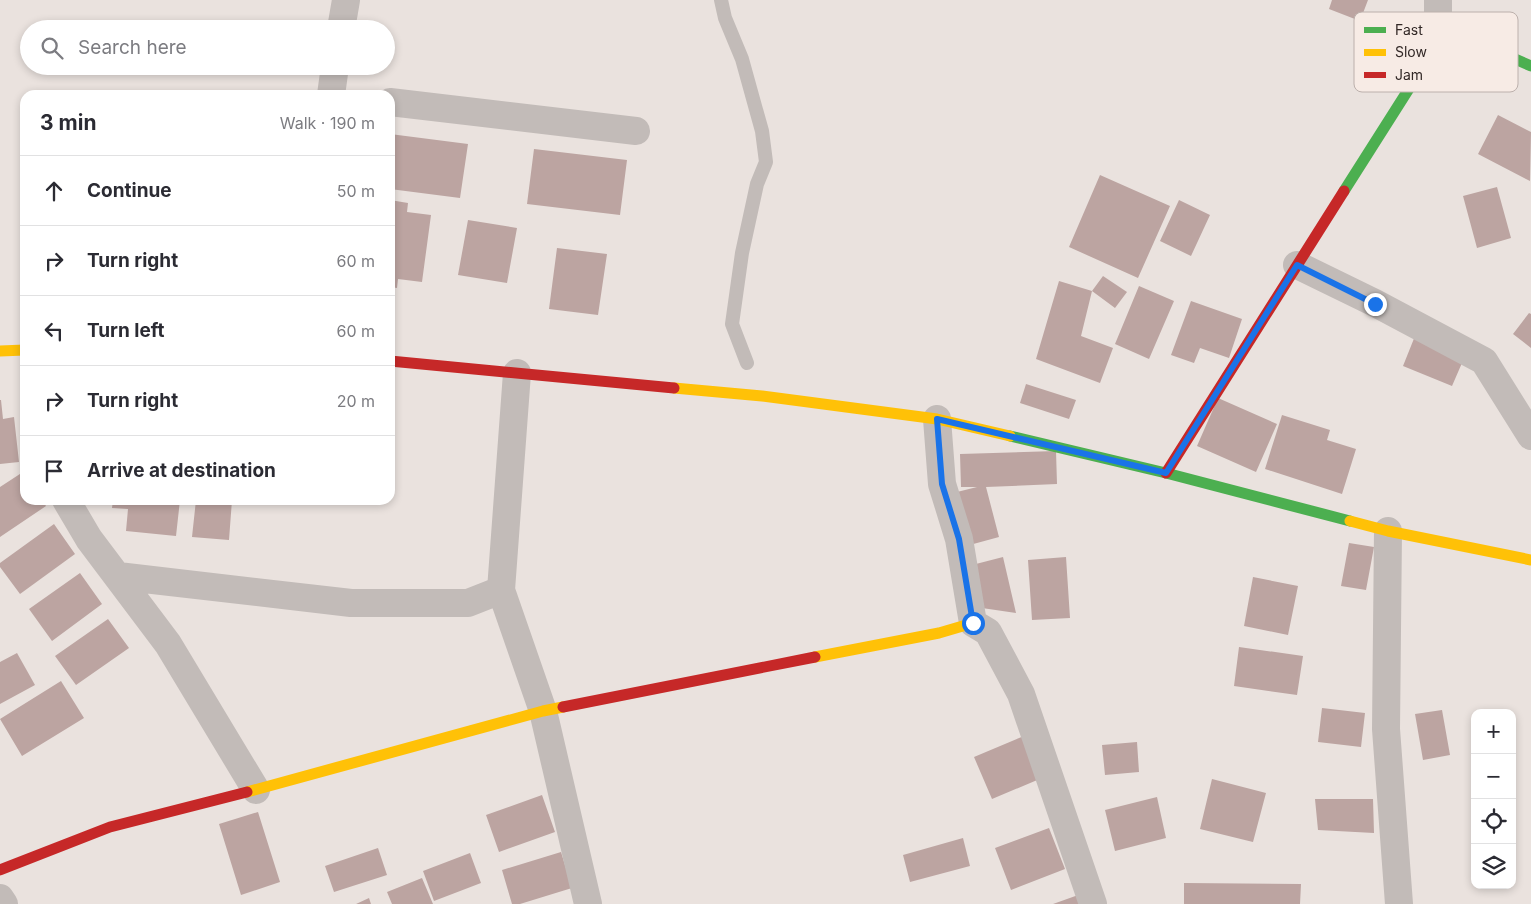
<!DOCTYPE html>
<meta charset="utf-8">
<style>
:root{--surface:#fff;--page:#f2f2f3;--text:#2b2b33;--muted:#7c7c81;--line:#e1e1e2}
body{margin:0;font-family:Inter,sans-serif;background:var(--page);color:var(--text)}
.controls{position:absolute;right:15px;bottom:15px;display:grid;overflow:hidden;border-radius:10px;box-shadow:0 2px 8px #0003}
.controls button{width:45px;height:45px;display:grid;place-items:center;padding:0;border:0;border-bottom:1px solid var(--line);background:var(--surface);color:var(--text);font:25px sans-serif}
.stop{position:absolute;width:15px;height:15px;margin:-11px;border:4px solid #1a73e8;border-radius:50%;background:#fff}
.stop.end{background:#1a73e8;border-color:#fff;box-shadow:0 1px 5px #0008}
.list{margin:0;padding:0;list-style:none}
h2{display:flex;justify-content:space-between;align-items:center;height:65px;margin:0;padding:0 20px;font-size:21px}
h2 small{font-size:16px;font-weight:400;color:var(--muted)}
.list li{display:grid;grid-template-columns:32px 1fr auto;gap:15px;align-items:center;box-sizing:border-box;height:70px;padding:0 20px;border-top:1px solid var(--line)}
.list b{display:block;font-size:19px;white-space:nowrap}
.list em{font-size:16px;font-style:normal;color:var(--muted)}
.icon{flex:none;width:28px;height:28px;fill:none;stroke:currentColor;stroke-width:2;stroke-linecap:round;stroke-linejoin:round}
.map{position:relative;flex:none;width:1531px;height:904px;overflow:hidden}
.search{position:absolute;background:var(--surface);box-shadow:0 2px 8px #0003;left:20px;top:20px;width:375px;height:55px;display:flex;align-items:center;gap:12px;box-sizing:border-box;padding:0 18px;border-radius:28px;color:var(--muted);font-size:19px}
.panel{position:absolute;background:var(--surface);box-shadow:0 2px 8px #0003;left:20px;top:90px;width:375px;height:415px;border-radius:15px}
.map>svg:first-child{display:block}
</style>
<div class="map">
<svg width="1531" height="904" viewBox="0 0 1531 904">
<rect width="100%" height="100%" fill="#eae2de"/>
<path fill="#bca4a1" d="M1332,0H1368L1360,21L1329,9Z
M1498,115L1531,132L1530,181L1478,154Z
M390,134L468,144L460,198L390,189Z
M534,149L627,160L620,215L527,204Z
M1100,175L1170,206L1138,278L1069,247Z
M1497,187L1511,238L1477,248L1463,196Z
M390,200L408,203L407,212L431,215L422,282L398,279L397,288L390,287Z
M1179,200L1210,215L1191,256L1160,241Z
M468,220L517,228L507,283L458,275Z
M557,248L607,254L598,315L549,309Z
M1103,276L1127,292L1115,308L1092,291Z
M1059,281L1092,291L1081,336L1113,348L1100,383L1036,359Z
M1139,286L1174,301L1149,359L1115,344Z
M1191,301L1242,319L1229,358L1200,348L1194,363L1171,355Z
M1529,313L1531,314V348L1513,334Z
M1415,336L1465,356L1452,386L1403,366Z
M1026,384L1076,400L1069,419L1020,403Z
M1218,398L1277,424L1256,472L1197,446Z
M0,400H1L3,419L14,417L19,462L0,464Z
M1282,415L1330,430L1327,440L1356,449L1342,494L1265,469Z
M1056,451L1057,484L986,487L999,537L966,546L953,493L977,487H961L960,454Z
M23,472L25,475V500H42L46,506L0,537V487Z
M113,500H180L176,536L126,531L128,509L112,508Z
M196,500H232L229,540L192,537Z
M54,524L75,554L20,594L0,567V563Z
M1349,543L1374,547L1366,590L1341,586Z
M1003,557L1016,613L982,608L972,565Z
M1066,557L1070,618L1032,620L1028,560Z
M80,573L102,604L52,641L29,609Z
M1253,577L1298,586L1288,635L1244,626Z
M108,619L129,648L76,685L55,656Z
M1239,647L1303,656L1297,695L1234,686Z
M17,653L35,685L0,704V662Z
M61,681L84,718L22,756L0,719Z
M1322,708L1365,713L1361,747L1318,742Z
M1442,710L1450,755L1423,760L1415,714Z
M1024,736L1042,778L992,799L974,757Z
M1137,742L1139,772L1105,775L1102,745Z
M1212,779L1266,793L1253,842L1200,829Z
M542,795L555,832L499,852L486,815Z
M1157,797L1166,838L1115,851L1105,810Z
M1315,799H1373L1374,833L1318,830Z
M258,812L280,882L241,895L219,824Z
M1049,828L1065,869L1011,890L995,848Z
M963,838L970,866L910,882L903,855Z
M378,848L387,875L334,892L325,866Z
M561,852L572,888L520,904H512L502,870Z
M470,853L481,883L434,901L423,871Z
M422,878L433,904H392L387,892Z
M1184,883L1301,884L1300,904H1184Z
M1081,894L1084,904H1053Z
M369,898L371,904H356Z"/>
<g fill="none" stroke-linecap="round" stroke-linejoin="round">
<path stroke="#c2bbb8" stroke-width="14" d="M721,0L725,18L742,59L755,106L762,131L766,162L757,184L742,253L732,324L747,363"/>
<path stroke="#c2bbb8" stroke-width="28" d="M341,29L346,0
M1438,43V0
M331,95L335,66
M390,102L636,131
M1297,265L1375,303L1484,361L1531,436
M517,373L501,590L543,711L588,904
M937,419L942,484L959,539L973,623L988,632L1021,694L1093,904
M66,500L89,539L168,644L256,790
M1388,531L1386,729L1399,904
M118,576L351,603H468L501,590
M0,898L4,904"/>
<path stroke="#4caf50" stroke-width="11" d="M1344,191L1438,43L1483,45L1531,66
M1010,436L1166,473L1350,521"/>
<path stroke="#ffc107" stroke-width="11" d="M0,351L25,350
M674,388L762,396L937,419L1010,436
M1350,521L1388,531L1531,560
M815,657L939,633L973,623
M247,792L543,711L563,707"/>
<path stroke="#c62828" stroke-width="11" d="M390,361L674,388
M1166,473L1344,191
M563,707L815,657
M0,870L110,827L247,792"/>
</g>
<g fill="none" stroke-linecap="round" stroke-linejoin="round">
<path stroke="#1a73e8" stroke-width="6" d="M973,623L959,539L942,484L937,419L1166,473L1297,265L1375,304"/>
</g>
<rect x="1354" y="12" width="164" height="80" rx="8" fill="#f7ebe5" stroke="#bcb0ac" stroke-width="1"/>
<rect x="1364" y="27" width="22" height="6" fill="#4caf50"/>
<rect x="1364" y="49" width="22" height="7" fill="#ffc107"/>
<rect x="1364" y="72" width="22" height="6" fill="#c62828"/>
<g font-size="14" fill="#322826">
<text x="1395" y="35">Fast</text>
<text x="1395" y="57">Slow</text>
<text x="1395" y="80">Jam</text>
</g>
</svg>
<div class="controls">
<button>+</button>
<button>−</button>
<button><svg class="icon" aria-label="locate" viewBox="0 0 24 24"><circle cx="12" cy="12" r="6"/><path d="M12 2v4M12 18v4M2 12h4M18 12h4"/></svg></button>
<button><svg class="icon" aria-label="layers" viewBox="0 0 24 24"><path d="M12 4l9 5-9 5-9-5zM3 14l9 5 9-5"/></svg></button>
</div>
<div class="stop" style="left:973px;top:623px"></div>
<div class="stop end" style="left:1375px;top:304px"></div>
<div class="search"><svg class="icon" aria-label="search" viewBox="0 0 24 24"><circle cx="10" cy="10" r="6"/><path d="M15 15l6 6"/></svg>Search here</div>
<section class="panel">
<h2>3 min<small>Walk · 190 m</small></h2>
<ul class="list">
<li><svg class="icon" aria-label="ahead" viewBox="0 0 24 24"><path d="M12 20V5M6 11l6-6 6 6"/></svg><div><b>Continue</b></div><em>50 m</em></li>
<li><svg class="icon" aria-label="right" viewBox="0 0 24 24"><path d="M7 20v-9h11M14 6l5 5-5 5"/></svg><div><b>Turn right</b></div><em>60 m</em></li>
<li><svg class="icon" aria-label="left" viewBox="0 0 24 24"><path d="M17 20v-9H6M10 6l-5 5 5 5"/></svg><div><b>Turn left</b></div><em>60 m</em></li>
<li><svg class="icon" aria-label="right" viewBox="0 0 24 24"><path d="M7 20v-9h11M14 6l5 5-5 5"/></svg><div><b>Turn right</b></div><em>20 m</em></li>
<li><svg class="icon" aria-label="arrive" viewBox="0 0 24 24"><path d="M6 21V4h12l-3 4 3 4H6"/></svg><div><b>Arrive at destination</b></div></li>
</ul>
</section>
</div>
